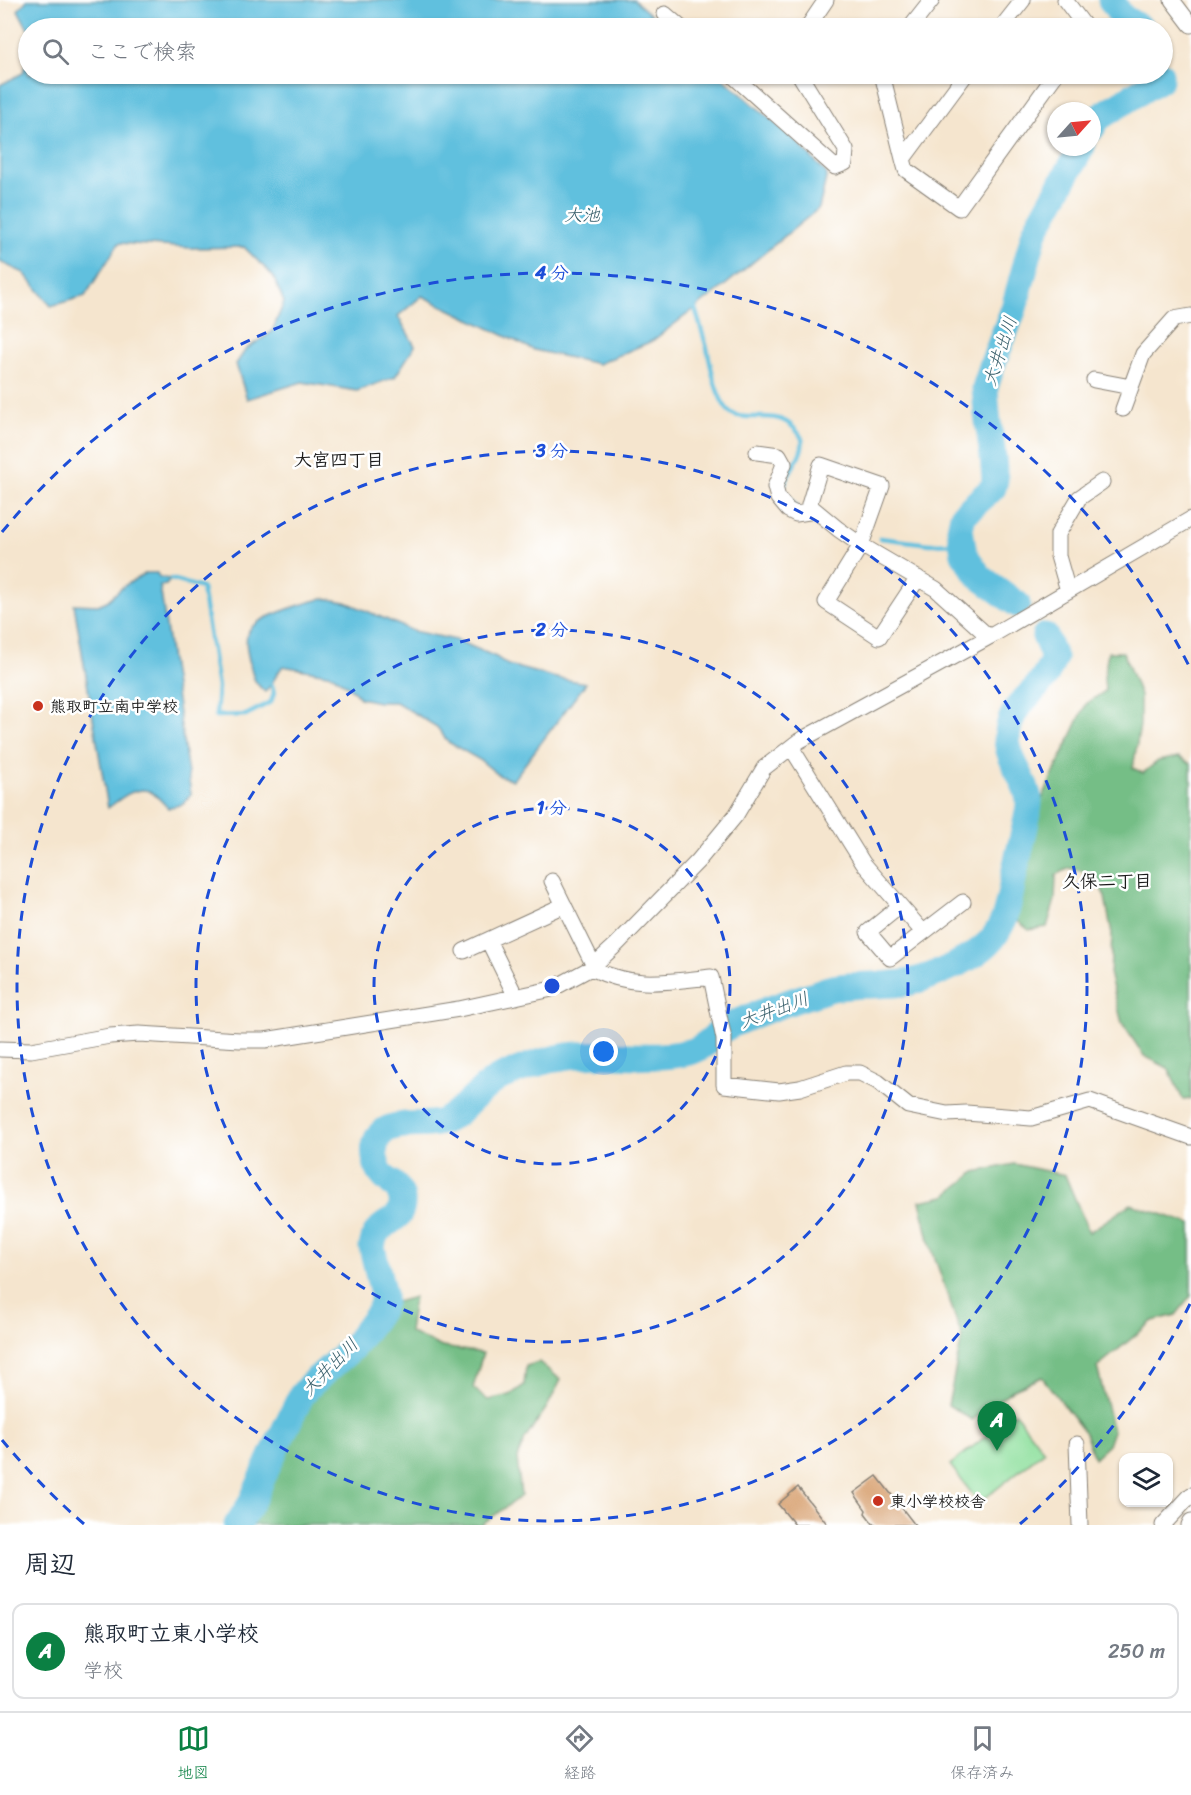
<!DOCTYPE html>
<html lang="ja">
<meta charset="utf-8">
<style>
:root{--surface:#fff;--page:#f6f6f7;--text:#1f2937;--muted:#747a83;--line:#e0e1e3;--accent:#0b8043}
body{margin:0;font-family:Sriracha,"Klee One",sans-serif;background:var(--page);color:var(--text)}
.controls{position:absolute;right:18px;bottom:18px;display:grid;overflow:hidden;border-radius:12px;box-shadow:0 2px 4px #0004}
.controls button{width:54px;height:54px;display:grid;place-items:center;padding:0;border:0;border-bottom:2px solid var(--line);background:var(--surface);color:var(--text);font:30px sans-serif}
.compass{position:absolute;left:1047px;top:102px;width:54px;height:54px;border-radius:50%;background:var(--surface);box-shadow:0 2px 4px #0004;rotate:63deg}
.you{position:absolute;left:604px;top:1052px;width:21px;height:21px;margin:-15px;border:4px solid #fff;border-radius:50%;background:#1a73e8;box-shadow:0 0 0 9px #1a73e833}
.badge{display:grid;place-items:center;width:39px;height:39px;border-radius:50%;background:var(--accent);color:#fff;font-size:20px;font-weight:700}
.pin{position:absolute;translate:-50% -50px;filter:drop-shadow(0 2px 3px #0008)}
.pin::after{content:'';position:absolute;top:32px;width:21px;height:18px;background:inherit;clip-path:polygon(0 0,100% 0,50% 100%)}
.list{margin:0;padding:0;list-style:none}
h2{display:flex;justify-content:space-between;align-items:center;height:78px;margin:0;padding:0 24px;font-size:26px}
h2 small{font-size:20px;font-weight:400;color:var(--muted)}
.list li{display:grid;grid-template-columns:39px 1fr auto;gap:18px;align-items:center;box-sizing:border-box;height:96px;margin:0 12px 12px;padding:0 12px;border:2px solid var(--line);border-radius:12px}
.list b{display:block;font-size:22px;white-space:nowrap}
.list p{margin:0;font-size:20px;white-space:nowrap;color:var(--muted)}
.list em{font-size:20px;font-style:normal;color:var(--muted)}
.icon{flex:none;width:33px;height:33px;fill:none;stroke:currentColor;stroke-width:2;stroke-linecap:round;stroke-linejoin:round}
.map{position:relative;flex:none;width:1191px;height:1525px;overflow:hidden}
.search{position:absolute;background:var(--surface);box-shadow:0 2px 4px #0004;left:18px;right:18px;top:18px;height:66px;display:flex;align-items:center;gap:15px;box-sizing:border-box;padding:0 21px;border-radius:33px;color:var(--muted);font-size:22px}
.sheet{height:186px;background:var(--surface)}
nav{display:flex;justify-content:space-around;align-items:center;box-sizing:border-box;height:84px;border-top:2px solid var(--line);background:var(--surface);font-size:16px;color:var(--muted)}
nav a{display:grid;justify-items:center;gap:3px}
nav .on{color:var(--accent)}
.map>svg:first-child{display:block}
</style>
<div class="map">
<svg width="1191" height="1525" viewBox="0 0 1191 1525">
<rect width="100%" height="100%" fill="#fff"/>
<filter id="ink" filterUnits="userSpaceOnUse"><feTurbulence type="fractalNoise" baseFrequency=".0167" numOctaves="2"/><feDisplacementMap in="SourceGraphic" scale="12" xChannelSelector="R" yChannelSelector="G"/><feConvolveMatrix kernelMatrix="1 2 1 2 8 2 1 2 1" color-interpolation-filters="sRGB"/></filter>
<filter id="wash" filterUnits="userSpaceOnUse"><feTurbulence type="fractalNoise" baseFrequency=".008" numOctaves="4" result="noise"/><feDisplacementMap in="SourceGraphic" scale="24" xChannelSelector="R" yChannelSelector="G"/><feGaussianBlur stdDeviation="1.35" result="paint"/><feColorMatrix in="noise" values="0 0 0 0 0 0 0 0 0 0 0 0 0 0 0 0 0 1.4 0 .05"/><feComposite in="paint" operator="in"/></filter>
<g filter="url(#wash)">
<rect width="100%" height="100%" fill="#f5e5ce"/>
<path fill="#90e09f" stroke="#567e5e" stroke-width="1.5" d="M1015,1413L1044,1451L979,1503L950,1465Z"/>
<path fill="#74be86" stroke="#486d51" stroke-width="1.5" d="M1108,652H1123L1140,695V725L1133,768L1143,773L1158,761L1179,757L1191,764V1099L1183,1100L1168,1068L1144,1056L1122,1023L1110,977L1112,934L1105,897L1095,875L1070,868L1056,875L1055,900L1047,927L1029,930L1016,920L1019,887L1039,805L1086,704L1105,691L1104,677Z
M1014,1164L1065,1175L1089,1232L1131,1204L1191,1224V1296L1176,1315L1153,1321L1097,1367L1113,1431L1108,1445L1094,1458L1085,1433L1042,1377L1014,1389L972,1420L948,1405L962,1337L930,1244L920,1201L945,1196L975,1172Z
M414,1297L409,1332L442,1347L483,1353L473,1388L488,1400L510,1395L524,1385L526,1366L539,1362L561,1380L547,1407L525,1439L517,1458L521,1496L481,1525H244L255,1507L306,1399L361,1351L396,1302Z"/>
<path fill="#60c0de" stroke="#3e6e7d" stroke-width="1.5" d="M27,0H634L666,28L28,29L18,10Z
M28,55V74H718L797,142L827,174L819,208L718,291L652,341L598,364L534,350L422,296L398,316L415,346L395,377L357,391L302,382L247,399L236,364L246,349L272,332L284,302L273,276L244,247L191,248L119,243L85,296L51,306L24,273L0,262V85L23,73Z
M146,573H157L159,577L171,579L166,585L160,586L191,794L183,804L168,808C163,803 156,794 149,791C134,786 119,800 108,808L74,604L98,605L107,601L124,586Z
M323,598L346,602L413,631L456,640L496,657L508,665L556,678L586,683L513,780L500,776L480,760L448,742L437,727L396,702H379L360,698L355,692L333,675L283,666C276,674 273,684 265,692C252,680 253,676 249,660C247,652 245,639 248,632C256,616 305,604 323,598Z"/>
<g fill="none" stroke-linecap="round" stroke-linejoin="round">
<path stroke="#60c0de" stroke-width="4.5" d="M695,308C699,322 703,335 707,348C711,366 715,394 727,409C741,427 772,406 794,428C797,431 801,435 802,439C806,454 785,473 783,490L788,498L796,506
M880,538L930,544L962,543
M171,579L202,588L218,687L216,716L246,715L271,702L274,693L272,685"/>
<path stroke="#60c0de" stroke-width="27" d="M1111,0L1122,17L1140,28
M1092,128L1098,118L1160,79V74
M1017,604L980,577L964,554L960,529L963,515L993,488L995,480L993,457L987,414L985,388L992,366L1014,308L1035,231L1082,147
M237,1525L250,1505L279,1441L301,1396L310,1385L352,1348L379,1312L383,1303V1294L372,1247C373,1242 374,1236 377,1232C387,1219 404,1221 402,1199C400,1188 393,1184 385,1178C375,1168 371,1150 378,1137C389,1119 423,1128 441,1122C463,1115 479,1086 503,1076C526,1067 552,1057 577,1055C616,1052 655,1062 693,1051C708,1046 715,1033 729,1026C754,1014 780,1005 807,996C815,994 824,990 833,988C858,983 885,987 910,982C935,976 977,958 993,938C997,933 1001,925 1004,919C1010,902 1012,882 1016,865C1019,850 1030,813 1029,800C1026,778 1007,760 1007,737C1007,736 1009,727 1009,726C1015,704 1027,699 1041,682C1047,675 1050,667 1054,658L1045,636"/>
</g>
<g id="blocks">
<path fill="#d69d6b" d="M877,1476L915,1525H874L865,1513L866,1510L854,1493Z
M798,1487L828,1525H795L778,1504Z"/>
</g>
</g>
<g filter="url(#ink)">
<use href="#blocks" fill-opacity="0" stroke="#888075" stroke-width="1.5"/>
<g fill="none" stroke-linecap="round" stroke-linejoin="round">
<defs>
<path id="minor" d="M1065,0L1086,28
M1172,0L1191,25
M665,14L681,28
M807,28L826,0
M910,28L932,0
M1001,28L1023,0
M731,74L835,167L845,163L846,150L799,74
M882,74L903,159
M966,74L903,159L906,170L959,208L1056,74
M1094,380L1131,387
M1123,409L1143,354L1174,319L1191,316
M757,452L779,455L784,464L775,487L778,498L788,510L796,514L815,511
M918,578L879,637L826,602L861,545L882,486L821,465L809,505L838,529L861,545L936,589L989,637
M1068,591L1058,556V534L1079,498L1102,482
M791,747L863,863L923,932
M552,881L594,966
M900,906L868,932L890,958L963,902
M488,940L516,997
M464,951L564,905
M591,968C634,989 666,982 711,977L724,1039V1085L779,1091L800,1088L846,1073H860L878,1082L908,1106L947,1114L966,1113L1031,1118L1090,1101L1191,1137
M0,1049L31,1050L110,1036L139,1034L240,1040H265L459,1009L552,989L591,968L617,944L698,861L736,815L764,768L799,741L989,637L1191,519
M1077,1444L1080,1525
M1163,1525L1191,1495
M1189,1525L1191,1521"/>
</defs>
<use href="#minor" stroke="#888075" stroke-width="17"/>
<use href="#minor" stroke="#fff" stroke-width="15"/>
</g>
</g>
<g fill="none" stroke="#1d4ed8" stroke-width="3" stroke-dasharray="10 8">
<circle cx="552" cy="986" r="178"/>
<circle cx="552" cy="986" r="356"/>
<circle cx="552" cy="986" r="535"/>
<path d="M1190 1304A713 713 0 0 1 1020 1524M84 1524A713 713 0 0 1 2 1440M2 532A713 713 0 0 1 1190 668"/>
</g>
<g fill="#c8321e" stroke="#fff" stroke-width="2">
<circle cx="38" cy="706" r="6"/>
<circle cx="878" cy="1501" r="6"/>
</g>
<g text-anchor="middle" stroke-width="5" stroke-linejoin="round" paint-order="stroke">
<g font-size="16" font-weight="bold" fill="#1c1c1c" stroke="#fff" text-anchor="start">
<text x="50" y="712">熊取町立南中学校</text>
<text x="890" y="1507">東小学校校舎</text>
</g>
<g font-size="18" font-style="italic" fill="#375e6a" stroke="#fff">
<text x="582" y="221">大池</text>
<text transform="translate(1000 351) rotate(-72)" y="6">大井出川</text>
<text transform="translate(774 1010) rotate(-20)" y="6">大井出川</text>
<text transform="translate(330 1367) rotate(-46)" y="6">大井出川</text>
</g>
<g font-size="18" font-weight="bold" fill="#1c1c1c" stroke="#fff">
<text x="339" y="466">大宮四丁目</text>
<text x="1107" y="887">久保二丁目</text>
</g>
</g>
<circle cx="552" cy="986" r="9" fill="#1d4ed8" stroke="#fff" stroke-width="3"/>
<g font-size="18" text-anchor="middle" font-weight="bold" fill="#1d4ed8" stroke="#fff" stroke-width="5" stroke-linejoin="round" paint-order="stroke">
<text x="552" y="279">4 分</text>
<text x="552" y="457">3 分</text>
<text x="552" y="636">2 分</text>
<text x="552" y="814">1 分</text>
</g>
</svg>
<div class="controls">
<button><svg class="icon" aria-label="layers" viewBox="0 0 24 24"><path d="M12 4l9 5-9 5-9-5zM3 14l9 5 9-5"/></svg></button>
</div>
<svg class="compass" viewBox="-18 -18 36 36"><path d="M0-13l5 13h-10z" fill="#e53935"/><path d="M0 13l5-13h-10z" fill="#747a83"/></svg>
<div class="you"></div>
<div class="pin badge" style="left:997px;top:1451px">A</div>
<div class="search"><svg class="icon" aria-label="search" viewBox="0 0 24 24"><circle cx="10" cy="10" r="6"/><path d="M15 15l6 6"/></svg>ここで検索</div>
</div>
<section class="sheet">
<h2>周辺<small></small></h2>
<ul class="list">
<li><span class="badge">A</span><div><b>熊取町立東小学校</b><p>学校</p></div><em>250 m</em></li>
</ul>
</section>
<nav>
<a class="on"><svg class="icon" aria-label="map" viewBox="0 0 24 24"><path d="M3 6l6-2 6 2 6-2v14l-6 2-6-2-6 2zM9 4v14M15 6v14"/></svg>地図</a>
<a><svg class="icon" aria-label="directions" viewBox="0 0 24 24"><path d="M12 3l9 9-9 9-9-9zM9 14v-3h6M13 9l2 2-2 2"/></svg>経路</a>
<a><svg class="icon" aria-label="saved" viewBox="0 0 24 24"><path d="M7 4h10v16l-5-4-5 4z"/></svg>保存済み</a>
</nav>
